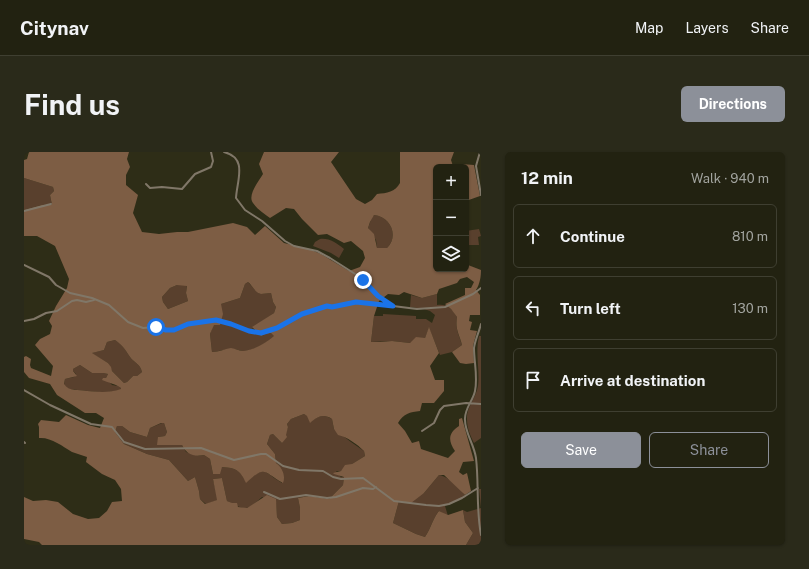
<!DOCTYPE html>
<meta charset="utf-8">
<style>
:root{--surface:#221;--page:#2a2a1a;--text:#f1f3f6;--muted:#a2a49f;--line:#3f3f31;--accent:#8c9099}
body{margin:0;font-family:"Public Sans",sans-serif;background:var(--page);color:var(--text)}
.controls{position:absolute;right:12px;top:12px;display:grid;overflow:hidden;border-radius:6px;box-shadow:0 1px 3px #0004}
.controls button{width:36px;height:36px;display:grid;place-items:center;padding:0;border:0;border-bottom:1px solid var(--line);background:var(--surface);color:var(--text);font:20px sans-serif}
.stop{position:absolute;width:12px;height:12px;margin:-9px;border:3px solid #1a73e8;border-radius:50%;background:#fff}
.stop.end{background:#1a73e8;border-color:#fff;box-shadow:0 1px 4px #0008}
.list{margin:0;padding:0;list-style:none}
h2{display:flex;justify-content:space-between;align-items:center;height:52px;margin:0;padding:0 16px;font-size:17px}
h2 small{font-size:13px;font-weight:400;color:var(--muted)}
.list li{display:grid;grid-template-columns:26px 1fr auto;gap:12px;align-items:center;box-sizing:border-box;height:64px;margin:0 8px 8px;padding:0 8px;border:1px solid var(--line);border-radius:6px}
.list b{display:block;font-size:15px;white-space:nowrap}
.list em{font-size:13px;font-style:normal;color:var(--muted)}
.actions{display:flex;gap:8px;padding:12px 16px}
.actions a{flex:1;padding:9px 0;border:1px solid var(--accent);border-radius:6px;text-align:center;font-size:14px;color:var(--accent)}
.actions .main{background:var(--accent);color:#fff}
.icon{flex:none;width:22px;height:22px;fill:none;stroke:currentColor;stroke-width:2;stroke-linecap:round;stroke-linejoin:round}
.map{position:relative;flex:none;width:457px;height:393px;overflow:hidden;border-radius:6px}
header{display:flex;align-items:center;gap:24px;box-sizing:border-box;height:56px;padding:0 20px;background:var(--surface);border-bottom:1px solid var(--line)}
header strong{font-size:19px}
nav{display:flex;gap:22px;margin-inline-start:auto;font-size:14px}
.intro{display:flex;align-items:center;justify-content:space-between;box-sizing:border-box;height:96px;padding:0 24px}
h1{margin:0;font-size:28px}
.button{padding:10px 18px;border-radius:6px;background:var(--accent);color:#fff;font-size:14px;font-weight:700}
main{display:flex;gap:24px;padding:0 24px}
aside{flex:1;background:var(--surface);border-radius:6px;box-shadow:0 1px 3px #0004}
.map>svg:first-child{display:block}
</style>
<header>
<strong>Citynav</strong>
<nav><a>Map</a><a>Layers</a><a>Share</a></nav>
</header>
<div class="intro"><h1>Find us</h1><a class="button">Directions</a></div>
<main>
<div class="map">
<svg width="457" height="393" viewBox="0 0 457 393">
<rect width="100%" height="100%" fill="#2e2d17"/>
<path fill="#59402d" d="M0,26L29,35L30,39L26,43L28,53H18L0,58Z
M350,63C367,65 375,84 363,96H353L352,88L344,76L348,65Z
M455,77L457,84L454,85L455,93H442V79Z
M296,87C306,86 312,91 320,97L315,106L307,101L289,94L291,90Z
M224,130L233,140L236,142L247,141L249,150L252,155L250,161L228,176L237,184L246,180L251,184C242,191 231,198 219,199C215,199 210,196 207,197C200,197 194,200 188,200L186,182L197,152L216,146L221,132Z
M153,133H163L162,141L164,149L144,157L139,150L138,145L146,136Z
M413,142V153C424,152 427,156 433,165C431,178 435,182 438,193L428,200L416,203L405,176L401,186L386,191L368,189L347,190L350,164H359V162L392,164V167H402L408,171L411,163L406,159L400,157L386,155L387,143L398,146Z
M455,184H457V286L450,291C446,283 443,276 443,267C442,256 452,246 454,234C456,218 451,201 455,184Z
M91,188C100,194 100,196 106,205C110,211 116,211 118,220L113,224H109L103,230L100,231L88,219L84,211L67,201L80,198L83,190Z
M56,213L68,221H79L84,222L82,226L88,233L94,234L97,236V238C84,241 76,240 63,239C55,237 45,240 40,233L41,227L50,225L52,222L49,219V217Z
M280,262L284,264L286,270C293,265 299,261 308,267L310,277L327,290L340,299L341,304L317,319H312L317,325H320L319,333L305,347L285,344L274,346L276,356V368L268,371L258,372L253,365L252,351L238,345C222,360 221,358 203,349L198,326L189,327L194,348L182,352L176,347L175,339L171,325L164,329L145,308L123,302L100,292L91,280L93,274H98L106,280L123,285L126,276L138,271H140L143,280L141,284L134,285L158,293L162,300L175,304L180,303L186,307L189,322L198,315C212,316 216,318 222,330C243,313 238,319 258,331C258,322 259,317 252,311L251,302L243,292L246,283L249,282L258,291L264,275L263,272L267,267Z
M415,323C424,324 437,337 442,345L421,354L424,364L415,359C409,366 407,376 401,385L392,382L369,371L375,349L400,341Z
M455,337H457V393H442L449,381L441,370L439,358L443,360L457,356Z"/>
<path fill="#7d5d44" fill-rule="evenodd" d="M5,0H105L103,7L106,15L102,23V33L114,43L109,61L118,80L135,82L153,80H164L209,71L223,75L231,83L241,74L260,91L285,97L297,102L325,119L336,115L341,106L339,99L327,89L320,91L303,82L294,83L278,67L270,57L262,56L246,66C241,62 233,57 229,51C223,43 235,29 239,22L235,12L240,0H315L307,10L332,47L341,52L348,48L353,42C363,41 371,40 376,31V0H430L427,8L429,14L437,12L450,13L456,44L442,49V15H412V117H442V109L444,113L457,118C457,124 456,132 452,138L456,143V163H446L445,169L448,170L446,178L453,179L449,194L450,211L442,212L436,211L428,200L438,193C435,181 431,178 433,165L427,157L421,152L441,143V136H447L450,130L443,125L436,127L433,131L415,137L413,142L398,146L380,140L375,143L364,142L355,149L350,164L347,190H356L368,189L386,191L392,185L401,186L405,175L415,201L406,214L411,228H420V239L410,251H398L396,259C386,260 379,262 374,271L381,279L388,291L395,289L397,297L424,306L431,299C424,289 424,281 435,274V267L438,266L450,309L439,310L435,320L439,323L443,321L447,339L441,343L420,323H415L400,341L387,351L375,349L369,371L392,382L401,385C407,376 409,366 415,359L424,363L439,358L441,370L449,381L442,393H18L15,390L0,387V345L9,349L22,348L34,350L49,362L64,367L75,366L83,359L88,350L98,349L97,337L91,328L78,322L62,310L63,305C58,303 53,302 48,300C38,294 27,285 15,286V275L14,272L17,268L35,270L42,263L64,273L76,276L80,266L72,261H61L33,243L26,232L5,226L0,220V205L2,204L7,207L6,213L7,216L27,224L29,214L11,193L16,187L26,182L28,174L25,169L32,154L43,136L45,127L31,94L13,84H0V58L18,53H28L26,43L30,39L29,35L0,26V8L3,7ZM350,63C367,65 375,84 363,96H353L350,82L344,76L346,70ZM224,130C228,133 232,142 237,142C240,142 244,141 247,141L249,150L252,155L250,161L228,175L237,184L246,180L250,184C242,191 230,198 219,199C215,199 210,196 207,196C200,197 195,200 188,200L186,182L190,173H196L199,162L197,152L216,146L221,132ZM153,133L163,134L162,141L164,149L144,157L139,150L138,145L146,136ZM91,188C100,195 100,196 106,205C110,211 116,211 118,220L113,224H109L103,230L100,231L88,219L87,215L84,211L68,201L80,198L83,190ZM56,213L68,221H79L84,222L82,226H79L78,228C85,231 92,232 97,236V237C85,241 75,240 63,239C55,237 45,240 40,232L41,227L53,224L49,219V217ZM280,262L283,264L286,271C293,265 299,261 308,267L310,277L314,283C323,285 333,292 340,299L341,304L328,312L321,313L317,319L309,321L310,322L320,325L319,333L305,347L285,344L274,346L276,356V368L268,371L258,372L253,365L252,347L243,343L223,356L214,355L213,351H208L203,349L198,326L189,327L193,348L181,352L176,347L175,339L171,325L164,329L145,308L123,302L100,292L91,280L93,274H98L106,280L123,285L126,276L137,271H140L143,280L141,284L134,285L133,293H158C163,303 170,305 180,303L186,307L189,322H196L198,315C212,316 216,318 222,331C242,313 238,319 259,331C262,324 258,315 252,311L251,302L243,292L246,283L249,282L258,291L263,285L262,283L264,275L263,272L267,267Z"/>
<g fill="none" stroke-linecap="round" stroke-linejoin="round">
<path stroke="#807768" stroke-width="2" d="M200,0C224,6 213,28 212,46L221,58L238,69L261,89L270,94L293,99L306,106L339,127L354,143L369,154L393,157L421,155L449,142L457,136
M456,0L452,14L457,43
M122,32L126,36L138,35L158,37L171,22L187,15L189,9L187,0
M0,59L27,52
M0,113L25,125L32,133L46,141L68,146L85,153L104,170L119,176L132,175L142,178H150L164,172L192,168L207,172L228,180L237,181L246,180L253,176L260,171L278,162L303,154L308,155L332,150L369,154
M0,169L10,167L22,161L33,159L48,149L53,148L62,150L70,148
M457,172C455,180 451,188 450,196C450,210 454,225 451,239C449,249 440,257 441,268C441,281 450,292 452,306C455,331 452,357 457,383
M0,238L26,253L67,272L88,275L100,290L121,297L177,296L210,308L237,302H242L259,314L275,318L299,319L309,325L317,327L339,326L370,349L402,353L415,354L425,352L438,346L454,336
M398,279L410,271L416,258L420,254L442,251L457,252
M0,290L1,291
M240,340L256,347L282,343L303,346L312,345L339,336L349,337L352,335"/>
</g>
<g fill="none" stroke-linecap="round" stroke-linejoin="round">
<path stroke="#1a73e8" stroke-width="5" d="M132,175L142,178H150L164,172L192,168L207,172L225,179L237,181L253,176L278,162L303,154L308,155L332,150L369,154L354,144L339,128"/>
</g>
</svg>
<div class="controls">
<button>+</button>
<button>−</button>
<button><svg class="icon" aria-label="layers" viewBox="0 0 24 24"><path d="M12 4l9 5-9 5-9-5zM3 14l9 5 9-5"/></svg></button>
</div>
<div class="stop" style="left:132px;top:175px"></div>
<div class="stop end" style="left:339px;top:128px"></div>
</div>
<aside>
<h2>12 min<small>Walk · 940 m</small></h2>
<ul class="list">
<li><svg class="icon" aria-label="ahead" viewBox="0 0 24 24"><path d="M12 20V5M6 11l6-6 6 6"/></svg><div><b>Continue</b></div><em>810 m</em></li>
<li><svg class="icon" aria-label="left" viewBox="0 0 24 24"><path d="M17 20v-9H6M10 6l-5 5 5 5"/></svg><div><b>Turn left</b></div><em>130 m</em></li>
<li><svg class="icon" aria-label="arrive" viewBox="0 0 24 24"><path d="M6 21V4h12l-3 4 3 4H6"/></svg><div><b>Arrive at destination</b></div></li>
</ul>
<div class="actions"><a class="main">Save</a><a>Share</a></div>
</aside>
</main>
